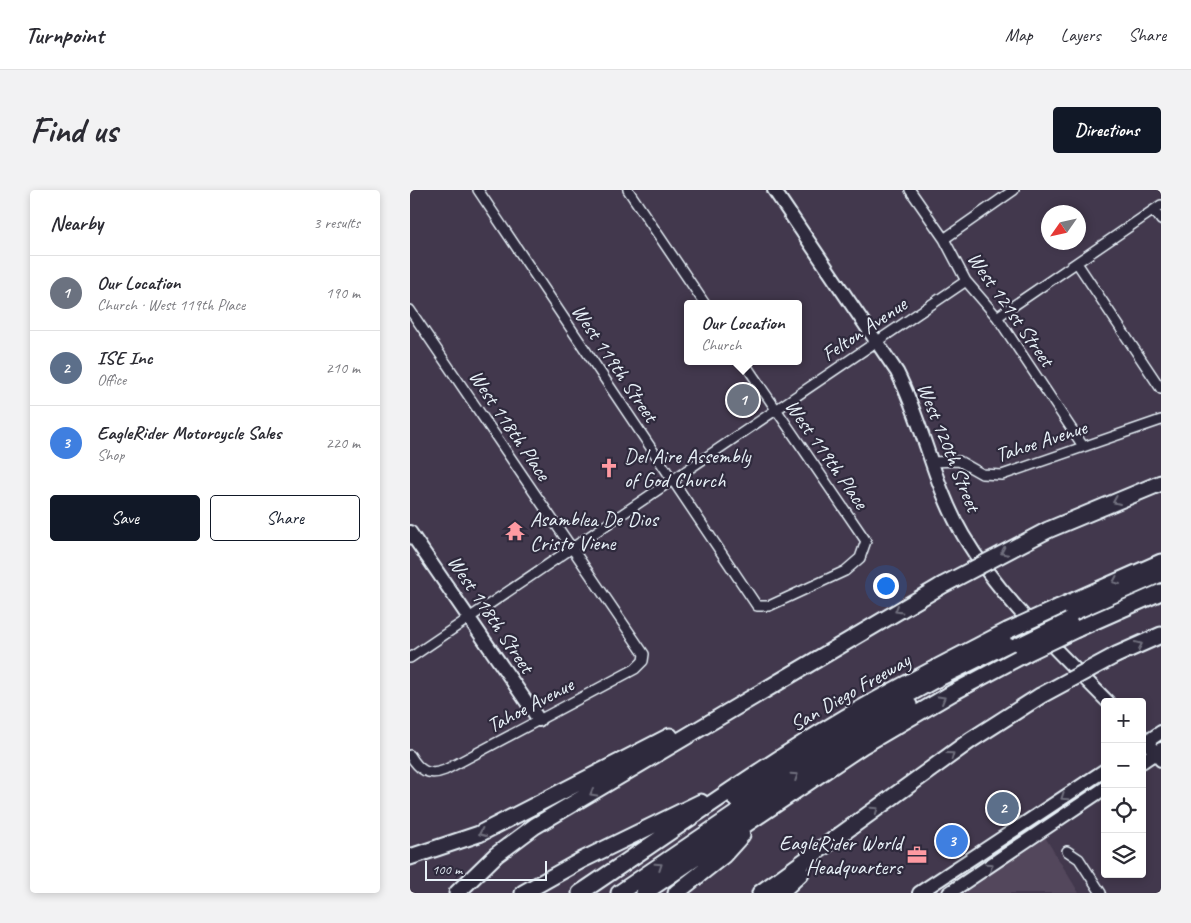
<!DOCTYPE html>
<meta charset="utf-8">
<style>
:root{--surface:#fff;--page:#f2f2f3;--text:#2b2b33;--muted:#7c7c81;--line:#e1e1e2;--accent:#111827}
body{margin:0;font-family:Caveat,sans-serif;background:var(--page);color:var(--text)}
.controls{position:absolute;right:15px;bottom:15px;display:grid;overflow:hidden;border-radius:5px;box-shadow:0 2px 8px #0003}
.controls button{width:45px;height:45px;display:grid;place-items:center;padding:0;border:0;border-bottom:1px solid var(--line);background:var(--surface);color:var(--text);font:25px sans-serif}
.compass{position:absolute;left:631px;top:15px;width:45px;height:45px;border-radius:50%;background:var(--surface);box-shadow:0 2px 8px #0003;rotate:236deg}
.scale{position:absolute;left:15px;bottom:12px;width:122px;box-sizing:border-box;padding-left:5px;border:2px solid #e8f1f8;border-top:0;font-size:14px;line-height:18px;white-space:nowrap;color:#e8f1f8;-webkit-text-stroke:4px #2f2a3d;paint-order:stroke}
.you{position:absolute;left:475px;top:395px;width:18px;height:18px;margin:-12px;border:4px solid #fff;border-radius:50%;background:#1a73e8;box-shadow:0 0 0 8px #1a73e833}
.badge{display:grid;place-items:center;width:32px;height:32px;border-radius:50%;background:var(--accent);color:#fff;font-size:16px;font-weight:700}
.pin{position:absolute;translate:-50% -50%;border:2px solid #fff;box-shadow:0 1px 5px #0006}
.popup{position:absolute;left:274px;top:110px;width:118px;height:65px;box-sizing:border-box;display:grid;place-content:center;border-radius:5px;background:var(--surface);filter:drop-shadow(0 1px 4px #0005);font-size:16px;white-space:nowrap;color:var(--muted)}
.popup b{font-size:19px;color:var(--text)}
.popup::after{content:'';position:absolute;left:50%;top:100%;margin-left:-10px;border:10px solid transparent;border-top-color:var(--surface)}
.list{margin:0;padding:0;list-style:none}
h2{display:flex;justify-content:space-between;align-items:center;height:65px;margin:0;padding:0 20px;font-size:21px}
h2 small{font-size:16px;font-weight:400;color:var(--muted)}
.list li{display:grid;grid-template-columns:32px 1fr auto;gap:15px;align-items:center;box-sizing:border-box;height:75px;padding:0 20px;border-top:1px solid var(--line)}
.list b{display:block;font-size:19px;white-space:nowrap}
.list p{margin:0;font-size:16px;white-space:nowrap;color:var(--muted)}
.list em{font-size:16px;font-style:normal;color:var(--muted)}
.actions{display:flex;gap:10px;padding:15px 20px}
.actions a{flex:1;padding:11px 0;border:1px solid var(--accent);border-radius:5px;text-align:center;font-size:18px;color:var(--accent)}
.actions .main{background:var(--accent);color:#fff}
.icon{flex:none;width:28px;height:28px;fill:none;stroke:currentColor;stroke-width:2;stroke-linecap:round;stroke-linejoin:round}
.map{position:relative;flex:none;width:751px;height:703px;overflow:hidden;border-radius:5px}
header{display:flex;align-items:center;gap:30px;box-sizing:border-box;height:70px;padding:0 25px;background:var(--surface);border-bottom:1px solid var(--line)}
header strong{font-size:24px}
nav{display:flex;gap:28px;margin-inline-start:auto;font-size:18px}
.intro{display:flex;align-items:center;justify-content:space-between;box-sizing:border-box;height:120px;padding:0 30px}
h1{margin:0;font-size:35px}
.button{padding:12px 22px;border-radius:5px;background:var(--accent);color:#fff;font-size:18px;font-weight:700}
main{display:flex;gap:30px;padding:0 30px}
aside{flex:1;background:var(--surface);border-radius:5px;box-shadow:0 2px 8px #0003}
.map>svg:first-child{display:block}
</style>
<header>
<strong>Turnpoint</strong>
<nav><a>Map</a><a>Layers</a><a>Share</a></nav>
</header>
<div class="intro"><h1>Find us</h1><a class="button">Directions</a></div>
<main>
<aside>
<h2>Nearby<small>3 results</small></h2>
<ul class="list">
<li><span class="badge" style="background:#6b7280">1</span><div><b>Our Location</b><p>Church · West 119th Place</p></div><em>190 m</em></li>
<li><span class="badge" style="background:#5c6f8a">2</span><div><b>ISE Inc</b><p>Office</p></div><em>210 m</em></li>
<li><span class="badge" style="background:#3f7fe0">3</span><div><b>EagleRider Motorcycle Sales</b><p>Shop</p></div><em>220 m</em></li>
</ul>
<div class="actions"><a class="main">Save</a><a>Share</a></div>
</aside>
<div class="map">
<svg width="751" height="703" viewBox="0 0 751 703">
<rect width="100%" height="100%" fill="#42384d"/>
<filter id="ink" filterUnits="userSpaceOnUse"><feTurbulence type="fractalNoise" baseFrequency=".02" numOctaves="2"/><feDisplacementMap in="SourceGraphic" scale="10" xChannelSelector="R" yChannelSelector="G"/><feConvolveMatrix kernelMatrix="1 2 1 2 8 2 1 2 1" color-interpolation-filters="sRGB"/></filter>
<g filter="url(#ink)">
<path fill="#52465b" d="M635,647L669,703H554Z"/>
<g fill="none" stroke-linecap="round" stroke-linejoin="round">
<defs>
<path id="street" d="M68,0L347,416H359L435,381L450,368L456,351L333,171
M218,0L295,114
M500,0L534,49L556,91L587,127L673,256
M744,20L751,30
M534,49L604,0
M667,73L751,199
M0,120L234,464L233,471L225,479L35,580C18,587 9,580 0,565
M587,127L751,15
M522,272L549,271L572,284L592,285L751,230
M0,468L556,91
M657,661L669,669L691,703"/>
<path id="secondary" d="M364,0L487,182C514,235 523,294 553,345C590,408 647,460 698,512
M0,342L129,530
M732,546L751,570
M732,555L751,542
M732,572L751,559
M509,703L695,580
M539,703L695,598"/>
<path id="highway" d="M638,340L751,293
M647,418L751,372
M655,426L751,384
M667,439L751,402
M706,465L751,445
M326,610L449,532L523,491L606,450
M0,667L69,644L260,546
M47,703L86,665L125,636L531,396
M113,703L172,670L291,612
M170,703C258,644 345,581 436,527C489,496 543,469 597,441
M209,703L334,618L499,515
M234,703L452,556L544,502L617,463
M266,703L314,665L332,645
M350,703L561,550L630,506
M370,703L391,683"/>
</defs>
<use href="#street" stroke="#e8f1f8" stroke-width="12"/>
<use href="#secondary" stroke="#e8f1f8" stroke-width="16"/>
<use href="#highway" stroke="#e8f1f8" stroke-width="19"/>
<use href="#street" stroke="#2f2a3d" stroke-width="9"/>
<use href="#secondary" stroke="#2f2a3d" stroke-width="12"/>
<use href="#highway" stroke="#2f2a3d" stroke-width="15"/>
<defs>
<path id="highway-bridge" d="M531,396L638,340
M597,441L647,418
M610,455L659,431
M617,463L667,439
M630,506L706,465"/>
</defs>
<use href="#highway-bridge" stroke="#e8f1f8" stroke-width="19" stroke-linecap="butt"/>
<use href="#highway-bridge" stroke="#2f2a3d" stroke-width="15"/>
</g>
<defs><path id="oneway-chevron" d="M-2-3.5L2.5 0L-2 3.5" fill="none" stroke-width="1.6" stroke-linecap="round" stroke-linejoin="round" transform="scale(1.25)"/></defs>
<g stroke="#70707e">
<use href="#oneway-chevron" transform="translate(706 311) rotate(157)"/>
<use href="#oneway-chevron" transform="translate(594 362) rotate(154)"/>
<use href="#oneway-chevron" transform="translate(706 391) rotate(156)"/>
<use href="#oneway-chevron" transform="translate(488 420) rotate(150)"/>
<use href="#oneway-chevron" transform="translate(729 455) rotate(-25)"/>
<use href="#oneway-chevron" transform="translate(532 509) rotate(-30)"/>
<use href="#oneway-chevron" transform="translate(541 565) rotate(-36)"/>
<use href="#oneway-chevron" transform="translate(385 586) rotate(-33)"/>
<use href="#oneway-chevron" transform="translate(183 603) rotate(150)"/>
<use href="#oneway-chevron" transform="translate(654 607) rotate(146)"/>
<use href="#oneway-chevron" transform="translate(465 620) rotate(-35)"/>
<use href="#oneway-chevron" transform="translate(72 643) rotate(155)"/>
<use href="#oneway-chevron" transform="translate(249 676) rotate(-34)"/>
<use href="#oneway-chevron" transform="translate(580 676) rotate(-34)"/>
</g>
</g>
<defs>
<symbol id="church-bare" viewBox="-9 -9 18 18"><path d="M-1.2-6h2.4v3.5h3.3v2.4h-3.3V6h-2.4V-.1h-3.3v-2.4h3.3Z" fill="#ff9aa2" stroke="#2f2a3d" stroke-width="2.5" paint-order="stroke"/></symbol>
<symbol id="temple-bare" viewBox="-9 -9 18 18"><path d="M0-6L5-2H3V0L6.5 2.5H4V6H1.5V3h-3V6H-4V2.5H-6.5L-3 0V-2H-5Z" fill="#ff9aa2" stroke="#2f2a3d" stroke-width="2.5" paint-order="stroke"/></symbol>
<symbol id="office-bare" viewBox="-9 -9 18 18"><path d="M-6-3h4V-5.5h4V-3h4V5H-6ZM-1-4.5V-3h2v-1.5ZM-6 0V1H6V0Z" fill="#ff9aa2" stroke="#2f2a3d" stroke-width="2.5" paint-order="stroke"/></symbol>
</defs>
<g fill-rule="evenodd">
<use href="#church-bare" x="185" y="264" width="28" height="28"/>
<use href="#temple-bare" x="91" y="327" width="28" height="28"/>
<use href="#office-bare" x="493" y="651" width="28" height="28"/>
</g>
<g text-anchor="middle" stroke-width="4.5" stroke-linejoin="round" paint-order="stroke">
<g font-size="21" fill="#e8f1f8" stroke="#2f2a3d">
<text transform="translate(601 119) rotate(55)" y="7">West 121st Street</text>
<text transform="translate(454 139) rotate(-34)" y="7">Felton Avenue</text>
<text transform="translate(205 173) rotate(56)" y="7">West 119th Street</text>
<text transform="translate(100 235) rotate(56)" y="7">West 118th Place</text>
<text transform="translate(631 251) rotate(-18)" y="7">Tahoe Avenue</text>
<text transform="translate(539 257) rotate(68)" y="7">West 120th Street</text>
<text transform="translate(417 264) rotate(55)" y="7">West 119th Place</text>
<text transform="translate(81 424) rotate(56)" y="7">West 118th Street</text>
<text transform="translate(440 502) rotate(-30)" y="7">San Diego Freeway</text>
<text transform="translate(120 515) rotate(-28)" y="7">Tahoe Avenue</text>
</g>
<g font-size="21" fill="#e8f1f8" stroke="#2f2a3d" text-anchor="start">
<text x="214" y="273">Del Aire Assembly<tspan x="214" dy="24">of God Church</tspan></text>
<text x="120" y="336">Asamblea De Dios<tspan x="120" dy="24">Cristo Viene</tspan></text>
<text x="492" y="660" text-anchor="end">EagleRider World<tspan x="492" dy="24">Headquarters</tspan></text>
</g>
</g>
</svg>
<div class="controls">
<button>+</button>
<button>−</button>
<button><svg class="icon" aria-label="locate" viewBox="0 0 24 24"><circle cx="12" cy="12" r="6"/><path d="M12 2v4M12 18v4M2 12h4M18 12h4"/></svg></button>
<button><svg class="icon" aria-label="layers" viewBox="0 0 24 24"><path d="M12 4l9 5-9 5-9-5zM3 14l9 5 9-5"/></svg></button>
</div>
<svg class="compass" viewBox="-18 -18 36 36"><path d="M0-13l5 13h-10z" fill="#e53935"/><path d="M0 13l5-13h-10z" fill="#7c7c81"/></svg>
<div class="scale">100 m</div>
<div class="you"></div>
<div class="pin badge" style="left:333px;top:210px;background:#6b7280">1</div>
<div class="popup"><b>Our Location</b>Church</div>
<div class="pin badge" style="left:593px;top:618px;background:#5c6f8a">2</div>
<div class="pin badge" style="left:542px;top:651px;background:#3f7fe0">3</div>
</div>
</main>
